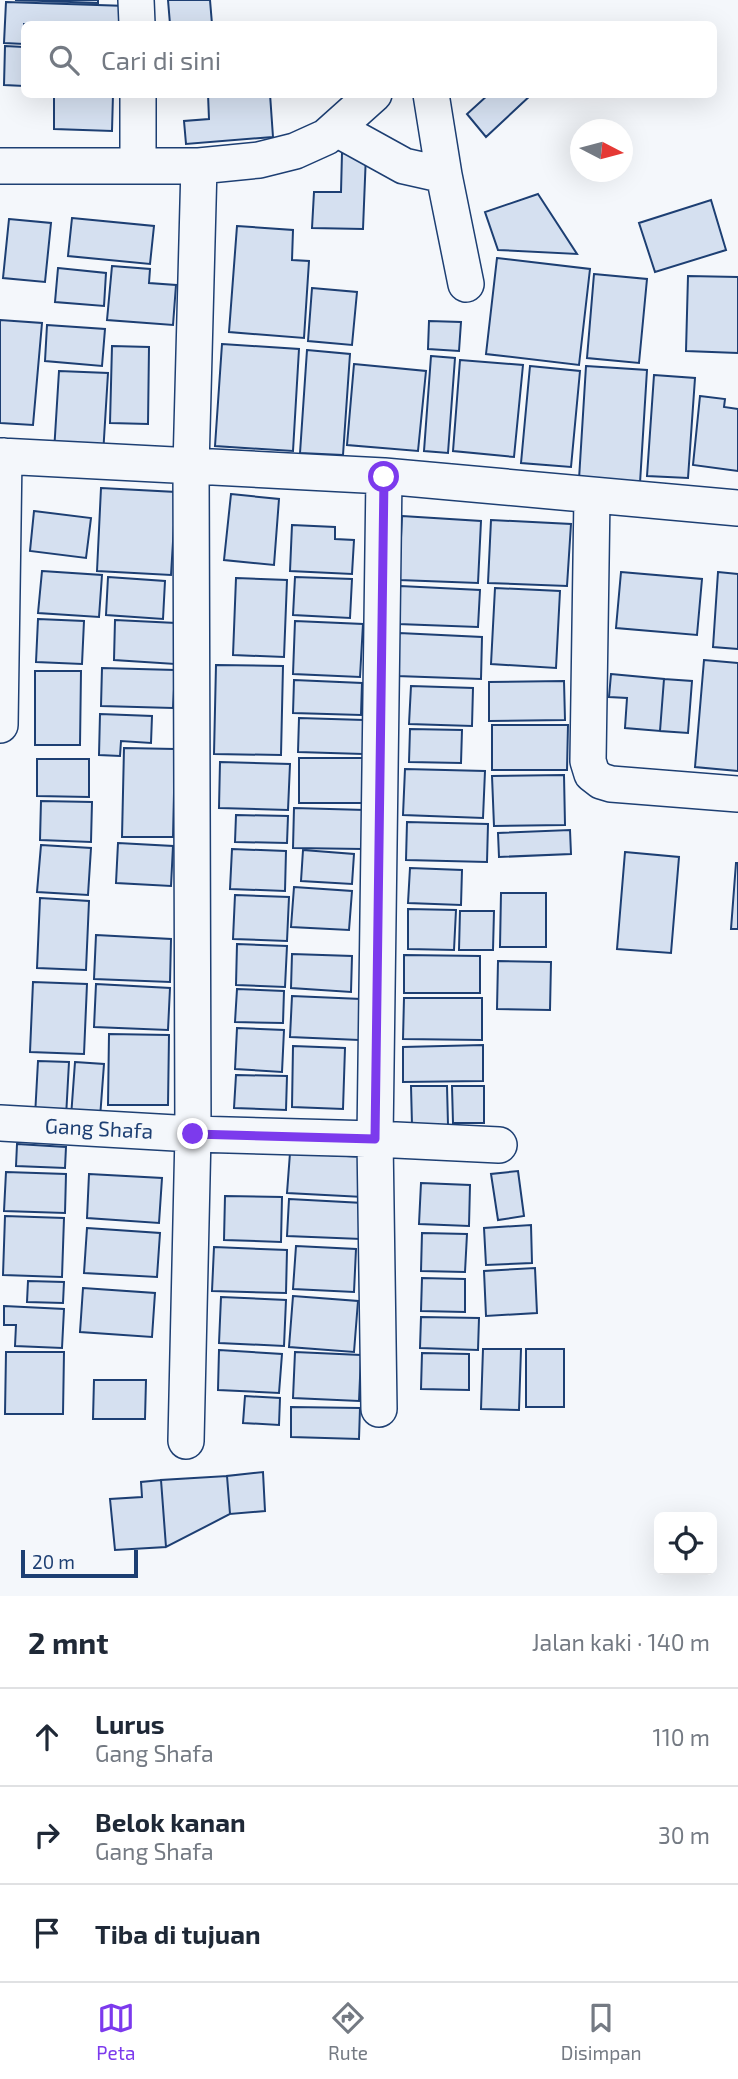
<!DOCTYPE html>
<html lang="id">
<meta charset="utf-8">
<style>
:root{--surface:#fff;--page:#f2f2f3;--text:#1f2937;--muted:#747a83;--line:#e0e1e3;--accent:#7c3aed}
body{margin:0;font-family:"Exo 2",sans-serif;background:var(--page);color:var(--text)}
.controls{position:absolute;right:21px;bottom:21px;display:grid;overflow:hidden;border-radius:10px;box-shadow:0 7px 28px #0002}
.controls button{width:63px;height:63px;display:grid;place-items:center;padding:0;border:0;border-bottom:2px solid var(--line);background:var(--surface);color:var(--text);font:35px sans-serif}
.compass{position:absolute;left:570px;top:119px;width:63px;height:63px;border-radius:50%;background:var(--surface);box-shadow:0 7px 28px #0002;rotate:96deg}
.scale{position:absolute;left:21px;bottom:18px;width:117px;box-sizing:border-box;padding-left:7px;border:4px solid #1d3f73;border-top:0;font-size:19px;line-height:24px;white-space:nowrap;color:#1d3f73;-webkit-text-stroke:5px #f4f7fb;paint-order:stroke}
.stop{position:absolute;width:21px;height:21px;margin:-16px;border:5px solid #7c3aed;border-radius:50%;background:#fff}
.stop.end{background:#7c3aed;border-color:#fff;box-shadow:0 2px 7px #0008}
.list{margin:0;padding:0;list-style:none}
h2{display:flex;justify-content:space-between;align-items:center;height:91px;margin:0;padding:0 28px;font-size:30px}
h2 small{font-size:23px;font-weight:400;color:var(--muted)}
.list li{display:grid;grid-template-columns:46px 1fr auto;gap:21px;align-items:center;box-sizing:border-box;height:98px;padding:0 28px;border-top:2px solid var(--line)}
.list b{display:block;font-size:26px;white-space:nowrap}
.list p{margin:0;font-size:23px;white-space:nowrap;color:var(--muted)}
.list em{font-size:23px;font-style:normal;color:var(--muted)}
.icon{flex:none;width:38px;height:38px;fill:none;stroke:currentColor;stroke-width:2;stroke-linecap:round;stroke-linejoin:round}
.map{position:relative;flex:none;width:738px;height:1596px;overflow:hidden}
.search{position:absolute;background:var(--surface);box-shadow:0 7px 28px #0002;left:21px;right:21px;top:21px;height:77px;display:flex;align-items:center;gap:18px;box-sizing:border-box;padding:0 24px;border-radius:10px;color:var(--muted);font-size:26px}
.sheet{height:385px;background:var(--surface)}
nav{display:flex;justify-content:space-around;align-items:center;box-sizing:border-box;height:98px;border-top:2px solid var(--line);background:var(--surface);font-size:19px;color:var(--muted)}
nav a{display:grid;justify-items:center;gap:4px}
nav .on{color:var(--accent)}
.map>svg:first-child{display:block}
</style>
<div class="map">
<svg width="738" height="1596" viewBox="0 0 738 1596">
<rect width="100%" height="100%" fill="#f4f7fb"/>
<path fill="#d5e0f0" stroke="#1d3f73" stroke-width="2" d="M15,0H98V3Z
M168,0H210L212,24H170Z
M6,2L127,6L126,24H24V44L4,43Z
M5,46L24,47V86L4,85Z
M54,94H113L112,131L54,129Z
M208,94H270L273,137L186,144L184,121L209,119Z
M489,94H532L486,137L467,114Z
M342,153L366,154L363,229L312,228L314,192H341Z
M538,194L577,254L498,250L485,212Z
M711,200L726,250L655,272L639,223Z
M72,218L154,226L150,264L68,256Z
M9,219L51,223L45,282L3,278Z
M237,226L293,230L292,260L309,261L304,338L229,332Z
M497,258L590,269L579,365L486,354Z
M112,266L150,269L149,283L176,285L173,325L107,320Z
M58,268L106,273L104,306L55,302Z
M594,274L647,279L639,363L587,358Z
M688,276L738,277V353L686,351Z
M312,288L357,292L352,345L308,341Z
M0,320L42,323L33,425L0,423Z
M429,321L461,322L459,351L428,349Z
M47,325L105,329L102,366L45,361Z
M222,344L299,349L293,451L215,446Z
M112,346L149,347L148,424L110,423Z
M307,350L350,354L343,455L300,453Z
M431,356L455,358L448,453L424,451Z
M460,360L523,365L514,457L453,451Z
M354,364L426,371L418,451L347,445Z
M530,366L580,371L571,467L521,463Z
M586,366L647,370L640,483L579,479Z
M59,371L108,373L103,455L54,452Z
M654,375L695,378L688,478L647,476Z
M700,396L725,399L724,407L738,409V471L693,465Z
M101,488L176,492L171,575L97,571Z
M231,494L279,499L274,565L224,560Z
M34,511L91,518L86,558L30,551Z
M402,516L481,521L478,583L399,580Z
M491,520L571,524L567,586L488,583Z
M292,525L335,527V539L354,540L352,574L290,571Z
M42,571L102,575L99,617L38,613Z
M621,572L702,579L697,635L616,628Z
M718,572L738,574V649L713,647Z
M108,577L165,581L163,619L106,615Z
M295,577L352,579L350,618L293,615Z
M236,578L287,580L284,657L233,655Z
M400,586L480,590L478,627L398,624Z
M495,588L560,591L556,668L491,664Z
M38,619L84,621L82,664L36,662Z
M115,620L176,623L175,664L114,660Z
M295,621L363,624L360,677L293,674Z
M399,633L482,637L481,679L397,676Z
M704,660L738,663V771L695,767Z
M216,665L283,666L281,755L214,754Z
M102,668L175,670L173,708L101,706Z
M35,671H81L80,745H35Z
M611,674L664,679L660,731L625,728L627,698L609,697Z
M664,679L692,681L688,733L660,731Z
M294,680L362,683L361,715L293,713Z
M564,681L565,720L489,721V682Z
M411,686L473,688L472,726L409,724Z
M100,714L152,716L151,743L121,741L120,756L99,755Z
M299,718L364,720L363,754L298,752Z
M492,725H568L567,770H492Z
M410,729L462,730L461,763L409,762Z
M124,748L175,749L173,837H122Z
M299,758H365V803H299Z
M37,759H89V797L37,796Z
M220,762L290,764L288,810L219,808Z
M405,769L485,771L483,818L403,815Z
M564,775L565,825L494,826L492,776Z
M41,801L92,802L91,842L40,840Z
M294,808L365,810L363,849L293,848Z
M236,815L288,816L287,843L235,842Z
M407,822L488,824L487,862L406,860Z
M570,830L571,854L499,857L498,833Z
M118,843L173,846L171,886L116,883Z
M41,845L91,848L88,895L37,892Z
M232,849L286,851L285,891L230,889Z
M303,850L354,854L352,884L301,881Z
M625,852L679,857L671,953L617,949Z
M736,863H738V929H731Z
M410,868L462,870L461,905L408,903Z
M294,887L352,891L349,930L291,927Z
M501,893H546V947H500Z
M235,895L289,897L287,941L233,939Z
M40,898L89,901L86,970L37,968Z
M408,909L456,910L454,950L408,949Z
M460,911H494L493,950H459Z
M96,935L171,939L170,982L94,979Z
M237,944L287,946L285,987L236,985Z
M292,954L352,956L351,992L291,988Z
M404,955L480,956V993H404Z
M498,961L551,962L550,1010L497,1009Z
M33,982L87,984L84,1054L30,1052Z
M96,984L170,988L168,1030L94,1027Z
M237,989L284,991L283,1023L235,1022Z
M292,996L361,999L359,1040L290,1037Z
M404,998H482V1040L403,1039Z
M237,1028L284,1030L282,1072L235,1069Z
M109,1034L169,1035L168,1105H108Z
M483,1045V1081L403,1082V1047Z
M293,1046L345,1048L343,1109L292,1107Z
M38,1061L69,1062L66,1117L35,1116Z
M75,1062L104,1064L100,1118L71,1117Z
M236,1075L287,1076L286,1110L234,1108Z
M411,1086H447L448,1125H412Z
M452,1086H484V1123H453Z
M17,1144L66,1147L65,1168L16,1166Z
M290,1153L365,1157L363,1197L287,1193Z
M518,1171L524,1216L498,1220L491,1174Z
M6,1172L66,1174L65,1213L4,1211Z
M89,1174L162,1178L159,1223L87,1218Z
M421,1183L470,1185L469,1226L419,1224Z
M225,1196L282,1197L281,1242L224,1240Z
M289,1199L363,1203L361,1239L287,1236Z
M5,1216L64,1218L62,1277L3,1275Z
M531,1225L532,1263L486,1265L484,1228Z
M87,1228L160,1233L157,1277L84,1273Z
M422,1233L467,1234L465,1272L421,1271Z
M296,1246L356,1249L354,1292L293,1289Z
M214,1247L287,1250L286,1293L212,1291Z
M535,1268L537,1313L486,1316L484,1271Z
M422,1278L465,1279V1312L421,1311Z
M28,1281L64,1282L63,1303L27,1302Z
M83,1288L155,1293L152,1337L80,1332Z
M293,1296L358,1301L354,1352L289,1347Z
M221,1297L286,1300L284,1346L219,1343Z
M4,1306L64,1309L62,1348L15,1346L16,1325H4Z
M421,1317L479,1318L478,1350L420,1348Z
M483,1349H521L519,1410L481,1409Z
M526,1349H564V1407H526Z
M219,1350L282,1354L279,1393L218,1390Z
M6,1352H64L63,1414H5Z
M295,1352L361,1355L359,1401L293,1398Z
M422,1353L469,1354V1390L421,1389Z
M94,1380H146L145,1419H93Z
M245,1396L280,1398L279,1425L243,1423Z
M291,1407L360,1408L359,1439L291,1437Z
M263,1472L265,1511L230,1514L227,1476Z
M227,1476L230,1514L166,1547L161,1480Z
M161,1480L166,1547L115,1550L110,1499L142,1497L141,1482Z"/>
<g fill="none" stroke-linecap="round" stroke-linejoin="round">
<defs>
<path id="street" d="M136,0L137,24
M138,94V166
M431,94L444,175L466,284
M337,129L404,166L444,175
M0,166H199L259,160L295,151L326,137L374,94
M0,456L384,476L738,508
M592,496L588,761L592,774L601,781L611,784L738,794
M0,725L4,456
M0,1123L193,1134L375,1139L384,476
M379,1409L375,1139L499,1145
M186,1441L193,1134L191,467L199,166"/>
</defs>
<use href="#street" stroke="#1d3f73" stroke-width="38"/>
<use href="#street" stroke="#f4f7fb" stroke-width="35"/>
</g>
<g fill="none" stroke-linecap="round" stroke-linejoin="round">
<path stroke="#7c3aed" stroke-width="9" d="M193,1134L375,1139L384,477"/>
</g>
<g text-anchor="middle" stroke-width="5" stroke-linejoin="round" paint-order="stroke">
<g font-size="21" fill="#1d3f73" stroke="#f4f7fb">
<text transform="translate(99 1129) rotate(3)" y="7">Gang Shafa</text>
</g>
</g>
</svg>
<div class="controls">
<button><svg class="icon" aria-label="locate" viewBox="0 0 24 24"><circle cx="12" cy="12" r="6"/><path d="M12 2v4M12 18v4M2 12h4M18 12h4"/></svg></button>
</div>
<svg class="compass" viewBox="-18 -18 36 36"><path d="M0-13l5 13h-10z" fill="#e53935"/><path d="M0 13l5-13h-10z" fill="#747a83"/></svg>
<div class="scale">20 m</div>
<div class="stop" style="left:384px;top:477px"></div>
<div class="stop end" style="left:193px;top:1134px"></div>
<div class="search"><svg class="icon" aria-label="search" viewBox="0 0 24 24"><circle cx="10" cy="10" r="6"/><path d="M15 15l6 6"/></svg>Cari di sini</div>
</div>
<section class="sheet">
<h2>2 mnt<small>Jalan kaki · 140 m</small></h2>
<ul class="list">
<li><svg class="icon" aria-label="ahead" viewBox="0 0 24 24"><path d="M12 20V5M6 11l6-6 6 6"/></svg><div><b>Lurus</b><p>Gang Shafa</p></div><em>110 m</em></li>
<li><svg class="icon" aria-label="right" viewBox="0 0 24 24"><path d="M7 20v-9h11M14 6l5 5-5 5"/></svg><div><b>Belok kanan</b><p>Gang Shafa</p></div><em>30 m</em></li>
<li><svg class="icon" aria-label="arrive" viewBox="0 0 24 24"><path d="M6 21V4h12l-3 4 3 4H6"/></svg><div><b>Tiba di tujuan</b></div></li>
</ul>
</section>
<nav>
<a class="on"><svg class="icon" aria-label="map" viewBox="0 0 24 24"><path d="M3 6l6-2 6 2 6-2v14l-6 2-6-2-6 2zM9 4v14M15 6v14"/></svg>Peta</a>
<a><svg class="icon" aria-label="directions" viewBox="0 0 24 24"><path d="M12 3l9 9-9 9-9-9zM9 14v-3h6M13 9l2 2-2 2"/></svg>Rute</a>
<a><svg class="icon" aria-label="saved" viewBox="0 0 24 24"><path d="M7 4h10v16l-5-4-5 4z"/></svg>Disimpan</a>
</nav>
